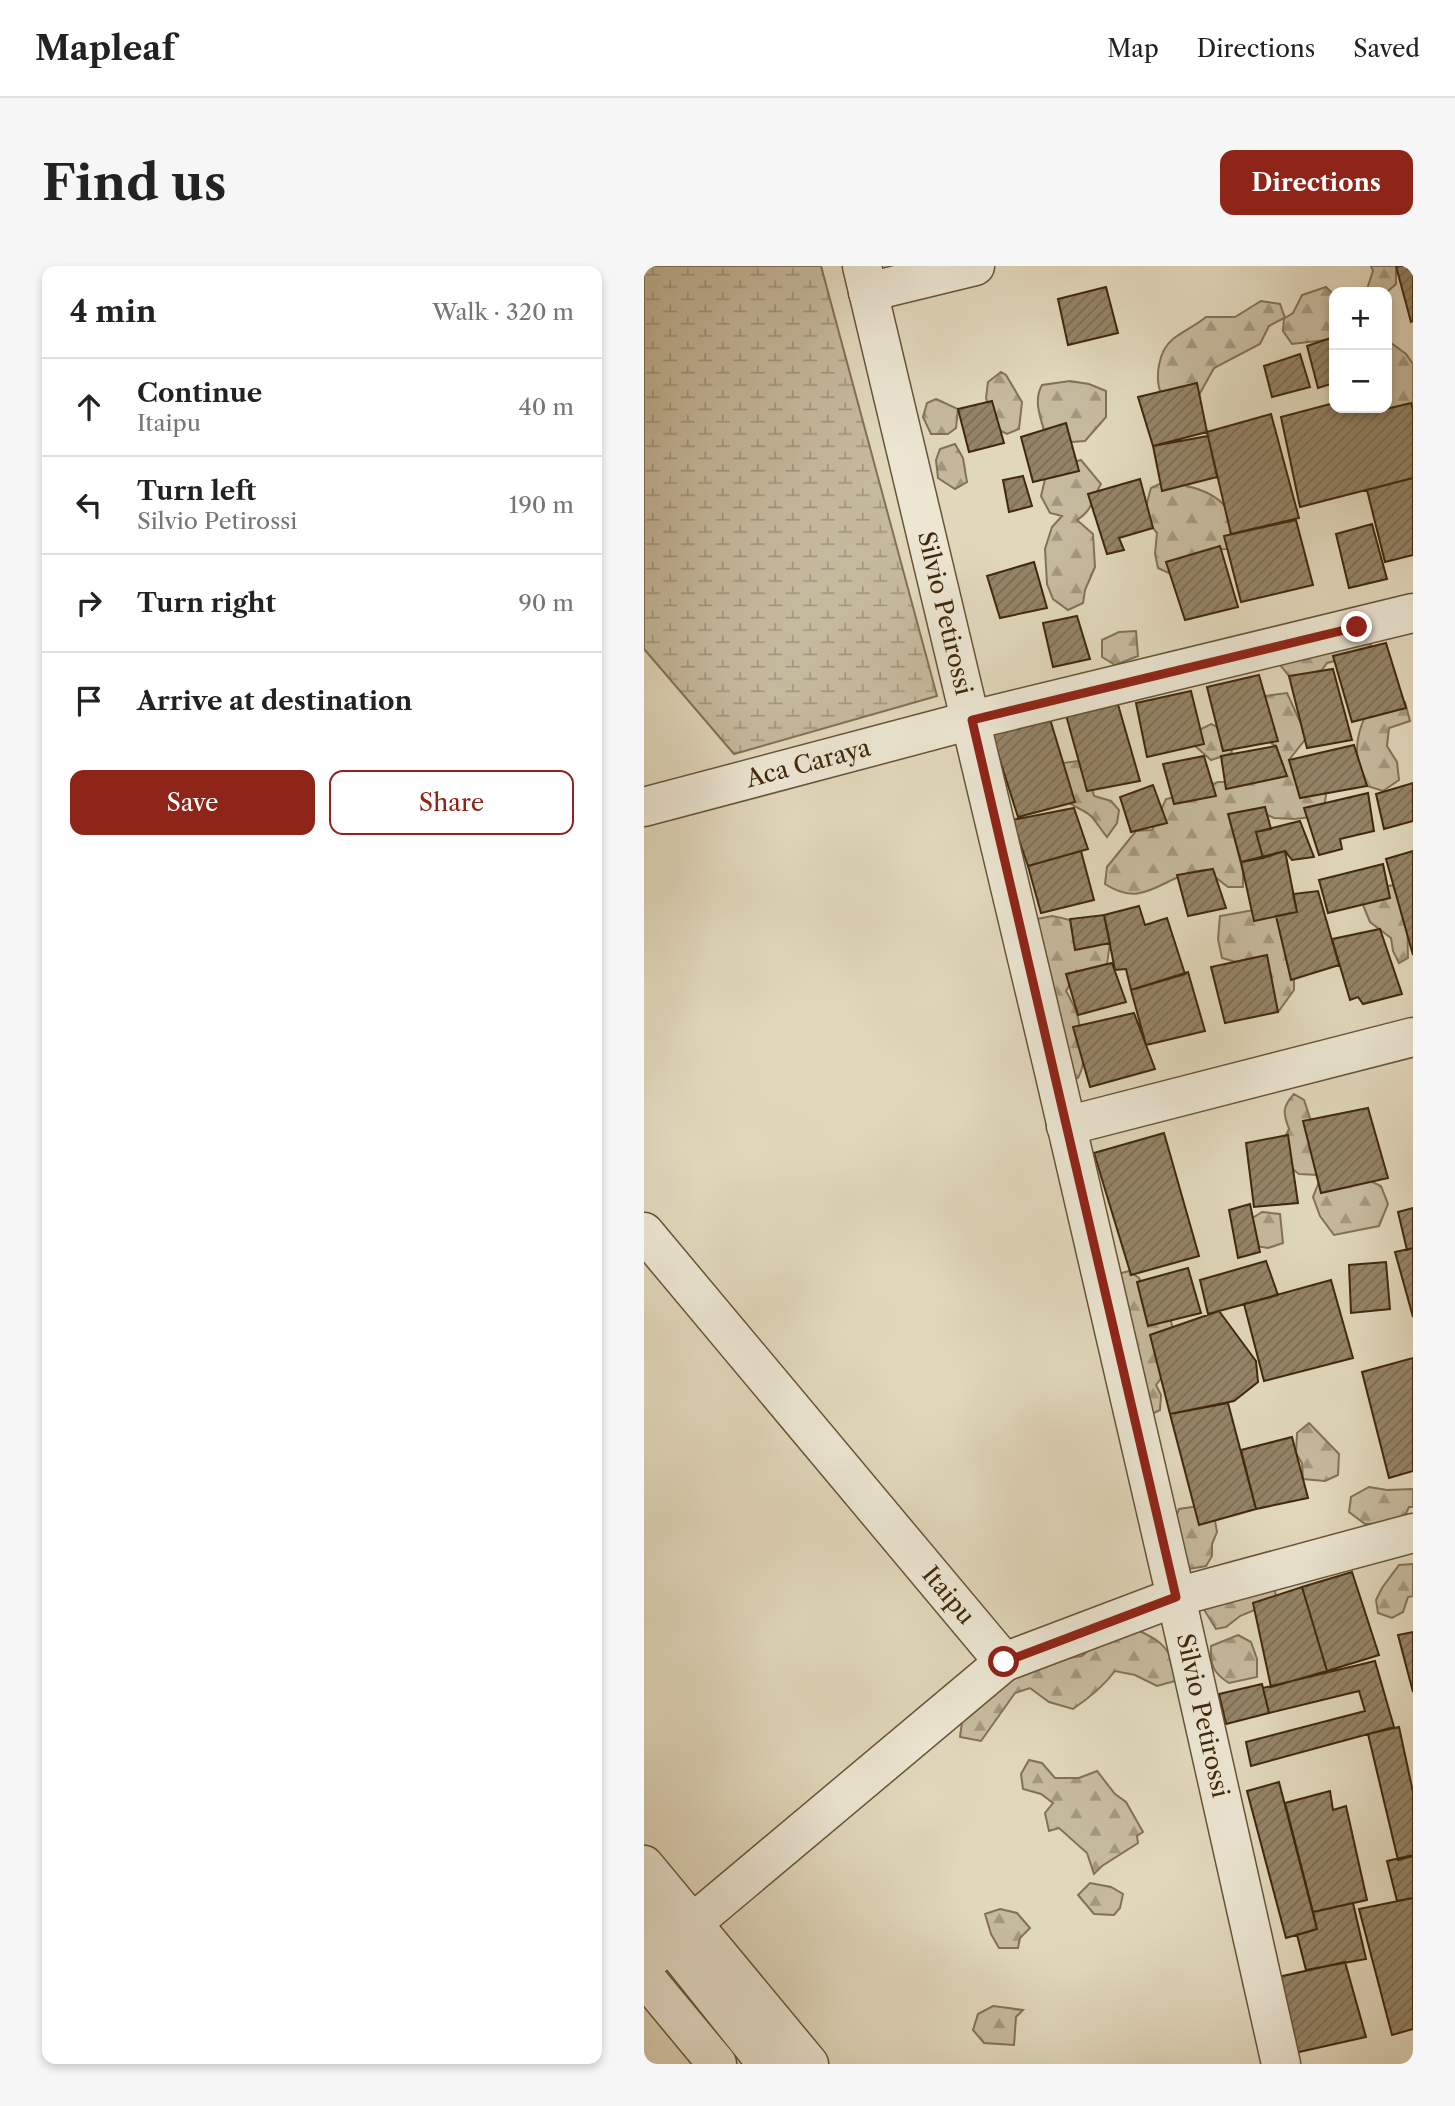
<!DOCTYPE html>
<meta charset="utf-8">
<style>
:root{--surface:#fff;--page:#f6f6f6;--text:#222;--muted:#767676;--line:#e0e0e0;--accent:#8f2418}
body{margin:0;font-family:"Libre Caslon Text",serif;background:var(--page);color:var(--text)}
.controls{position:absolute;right:21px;top:21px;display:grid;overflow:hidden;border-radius:14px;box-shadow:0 4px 10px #0003}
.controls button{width:63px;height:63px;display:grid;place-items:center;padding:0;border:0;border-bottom:2px solid var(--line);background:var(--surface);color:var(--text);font:35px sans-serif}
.stop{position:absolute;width:21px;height:21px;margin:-16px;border:5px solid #8f2418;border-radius:50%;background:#fff}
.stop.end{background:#8f2418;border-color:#fff;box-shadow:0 2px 7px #0008}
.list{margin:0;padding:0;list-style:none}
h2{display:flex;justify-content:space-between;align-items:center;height:91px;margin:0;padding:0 28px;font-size:30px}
h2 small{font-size:23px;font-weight:400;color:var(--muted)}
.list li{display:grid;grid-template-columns:46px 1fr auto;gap:21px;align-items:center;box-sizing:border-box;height:98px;padding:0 28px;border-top:2px solid var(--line)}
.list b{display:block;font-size:26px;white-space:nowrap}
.list p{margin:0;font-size:23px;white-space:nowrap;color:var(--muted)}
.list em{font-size:23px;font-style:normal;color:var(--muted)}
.actions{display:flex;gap:14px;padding:21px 28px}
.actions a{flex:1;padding:16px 0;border:2px solid var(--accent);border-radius:14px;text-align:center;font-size:24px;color:var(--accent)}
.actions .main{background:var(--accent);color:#fff}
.icon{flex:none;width:38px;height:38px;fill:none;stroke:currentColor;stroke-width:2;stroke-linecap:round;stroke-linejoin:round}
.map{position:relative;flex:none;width:769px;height:1798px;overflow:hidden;border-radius:14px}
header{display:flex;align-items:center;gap:42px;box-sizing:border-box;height:98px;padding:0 35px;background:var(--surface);border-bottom:2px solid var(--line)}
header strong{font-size:33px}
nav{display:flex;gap:38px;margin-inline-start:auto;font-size:24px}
.intro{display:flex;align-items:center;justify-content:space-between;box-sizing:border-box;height:168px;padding:0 42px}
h1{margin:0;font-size:49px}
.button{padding:18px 32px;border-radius:14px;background:var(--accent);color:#fff;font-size:24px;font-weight:700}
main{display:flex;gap:42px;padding:0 42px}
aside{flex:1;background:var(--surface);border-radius:14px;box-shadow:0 4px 10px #0003}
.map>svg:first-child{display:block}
</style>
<header>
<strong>Mapleaf</strong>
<nav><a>Map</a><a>Directions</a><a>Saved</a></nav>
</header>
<div class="intro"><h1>Find us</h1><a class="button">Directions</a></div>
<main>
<aside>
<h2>4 min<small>Walk · 320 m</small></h2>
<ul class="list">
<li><svg class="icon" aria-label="ahead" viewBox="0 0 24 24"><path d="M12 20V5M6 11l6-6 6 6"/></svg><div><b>Continue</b><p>Itaipu</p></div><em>40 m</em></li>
<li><svg class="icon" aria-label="left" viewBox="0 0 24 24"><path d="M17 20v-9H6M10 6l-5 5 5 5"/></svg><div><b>Turn left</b><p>Silvio Petirossi</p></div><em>190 m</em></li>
<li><svg class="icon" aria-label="right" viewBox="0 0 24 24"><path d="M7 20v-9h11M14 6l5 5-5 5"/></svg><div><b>Turn right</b></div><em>90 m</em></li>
<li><svg class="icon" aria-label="arrive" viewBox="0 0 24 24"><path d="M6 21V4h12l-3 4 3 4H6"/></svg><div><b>Arrive at destination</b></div></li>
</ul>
<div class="actions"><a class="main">Save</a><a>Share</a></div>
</aside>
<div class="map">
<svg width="769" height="1798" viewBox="0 0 769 1798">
<defs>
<pattern id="forest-firs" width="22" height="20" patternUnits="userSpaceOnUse" patternTransform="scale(1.75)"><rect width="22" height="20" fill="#c6ba9e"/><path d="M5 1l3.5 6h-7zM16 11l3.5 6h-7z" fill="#a2977f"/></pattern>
<pattern id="wetland-marsh" width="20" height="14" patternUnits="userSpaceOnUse" patternTransform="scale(1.75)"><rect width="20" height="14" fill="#c6ba9e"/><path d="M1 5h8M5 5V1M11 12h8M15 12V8" fill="none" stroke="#a2977f"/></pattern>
<pattern id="building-hatch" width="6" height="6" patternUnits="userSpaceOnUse" patternTransform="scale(1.75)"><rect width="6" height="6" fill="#948467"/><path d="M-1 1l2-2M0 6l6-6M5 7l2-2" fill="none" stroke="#7a6c53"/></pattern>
</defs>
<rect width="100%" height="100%" fill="#e1d8bc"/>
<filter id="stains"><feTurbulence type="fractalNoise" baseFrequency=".00286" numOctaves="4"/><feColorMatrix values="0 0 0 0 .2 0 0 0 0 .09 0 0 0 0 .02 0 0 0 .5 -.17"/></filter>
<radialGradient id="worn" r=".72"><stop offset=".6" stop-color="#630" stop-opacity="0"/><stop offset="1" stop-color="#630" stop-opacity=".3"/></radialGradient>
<path fill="url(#forest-firs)" stroke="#847154" stroke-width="2" d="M727,0H752V18L743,26H722L729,5Z
M682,21L690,29V73L648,78L639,65L640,52L625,60L616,78L570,102L555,129L518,130C510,113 514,85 529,73C539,65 551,60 562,51H591L617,35L636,38L641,52L649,47L658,29Z
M743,74L762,88L769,98V139H764L738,144L737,142H743Z
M357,106L362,109L378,136L375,163L363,168L351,162L342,132L344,116Z
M426,115L445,118L462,125V151L441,175L427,176L400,164C395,148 390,133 398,119Z
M292,133L314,143L312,162L304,168H287L279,151L283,137Z
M311,178L319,192L323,216L311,223L294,212L292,194L296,183Z
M437,194L457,218C448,233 449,244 433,254L449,268L451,301L441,324L439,337L424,344L409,333L403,318L401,283L408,261L418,250L406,247L397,230L402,209L420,199Z
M522,215C541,219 567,224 580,239C584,243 587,249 589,254L583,283C556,283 549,292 529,309L514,302L511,288L513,267C498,250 501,242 507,222Z
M492,365L494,390L471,399L458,391V374L475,366Z
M726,366L727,380L702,392L683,397L678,404L667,408L645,410L636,399Z
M735,423L761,436L766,455L745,462L743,480L753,496L755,514L739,525L723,520C720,511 716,502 714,493C709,469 724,443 735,423Z
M643,427L663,471L645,494L683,521L680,544L667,551L651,553L630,552L611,543L591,547L589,566L599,606V621H584L562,604C556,605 550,605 545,607C513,617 496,641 461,618L463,601L492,565L508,564L522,533L547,527L574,516H597L639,499L632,480L625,476L621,430Z
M567,458L584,466L588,487L567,494L551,480L549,467Z
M434,495L443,500L450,530L467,535L475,544L473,557L463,571C458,565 453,557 448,551C440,543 430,542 422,534L419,497Z
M749,619C752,630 759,640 762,651C765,664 763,679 764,692L755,697L749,685L747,672L726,656L719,639L729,624Z
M621,642L638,649L650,709V724L634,746L617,742L614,691L592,696L578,692L574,673L576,650Z
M408,650C433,654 445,662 466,677L463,698L433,706L422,725C435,748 435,753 438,779C439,794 441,798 434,812L424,813L393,653Z
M650,828L660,834L668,858L673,909L655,908L642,898L640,873L645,863C639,847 638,841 650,828Z
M717,911L737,920L744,938L735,960L690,969L676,950L669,931L675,916Z
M618,946L636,948L639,977L624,982L605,979L607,953Z
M485,1005L495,1012L505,1032L521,1045L527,1055L530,1069L524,1103L512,1119L517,1129L516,1144L506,1149L501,1133L502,1118L485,1112L470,1009Z
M665,1157L695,1188L694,1209L681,1215L659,1213L658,1197L652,1187L653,1167Z
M725,1221L743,1224L769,1223V1241H765L757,1257L721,1258L705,1246L707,1231Z
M555,1240L570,1249L573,1266L568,1278V1290L562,1300L545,1303L537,1300L529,1259L535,1243Z
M769,1298V1330L764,1331L759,1346L748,1352L734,1347L732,1334L738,1322L755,1299Z
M630,1311L632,1335L596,1350L582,1361L572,1363L559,1342Z
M480,1359C510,1370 531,1379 531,1415L513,1420L491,1409L471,1405C459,1421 445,1432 429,1443L405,1436L386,1422L371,1427L337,1475L316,1471L319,1448L340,1413L397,1396L438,1390L455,1374Z
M594,1369L607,1376L613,1393V1411L585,1417C569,1407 566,1399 567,1380Z
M385,1494L398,1497L411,1512H435L453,1505L471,1528L482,1536L499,1566L493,1570L494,1577L458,1600L450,1608L443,1587L415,1562L405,1565L401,1547L409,1537L397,1528L379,1523L377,1508Z
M446,1617L467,1621L479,1628L476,1642L470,1649L450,1648L434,1629Z
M356,1643L373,1647L386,1662L376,1672L374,1682H355L347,1668L341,1648Z
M349,1740L379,1744L372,1751L370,1779L340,1777L329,1764L334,1748Z"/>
<path fill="url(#wetland-marsh)" stroke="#847154" stroke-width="2" d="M0,0H177L293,430L90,488L0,383Z"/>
<path fill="url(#building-hatch)" stroke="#41280b" stroke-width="2" d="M752,0H769V55L767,56Z
M462,21L474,67L424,79L414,33Z
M690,71V117L674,122L663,80Z
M656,88L666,121L628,131L620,100Z
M553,117L563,166L509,180L494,131Z
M348,135L360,177L325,186L314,143Z
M690,137V142H737L738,144L767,137L769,144V212L656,241L637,151Z
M627,148L655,252L587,268L563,166Z
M422,157L435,205L389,216L377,171Z
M564,170L573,211L518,225L509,180Z
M379,210L388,240L365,246L359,214Z
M769,212V289L741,296L723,224Z
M496,213L509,262L475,272L480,284L463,288L444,228Z
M652,254L669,319L597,336L580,270Z
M728,258L743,313L705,322L692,268Z
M576,280L594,341L541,354L522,296Z
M390,296L403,342L356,352L343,310Z
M433,350L446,393L409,401L399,357Z
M742,377L762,442L708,456L689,390Z
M689,403L708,474L663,482L645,410Z
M615,409L634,475L579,485L563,421Z
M547,425L560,478L503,491L492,437Z
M473,435L496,515L443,525L422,449Z
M406,453L431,536L374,551L348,469Z
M710,479L723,520L656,532L645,494Z
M632,480L643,510L582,523L577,490Z
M560,490L572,530L530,538L519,498Z
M769,517V555L740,563L732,528Z
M509,519L523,557L487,566L476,531Z
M724,527L730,565L696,573L698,583L675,589L660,542Z
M621,541L627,563L612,566L619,592L597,596L584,548Z
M430,542L444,583L384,600L368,554Z
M656,555L670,591L648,594L641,585L619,592L612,566Z
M437,585L450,634L397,647L384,600Z
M641,585L653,646L610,655L597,596Z
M769,585V689L742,593Z
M739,598L746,632L684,647L675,614Z
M569,603L582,642L544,650L533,609Z
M674,625L695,699L647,714L632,650L653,646L649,628Z
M495,640L501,659L523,652L541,708L487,724L482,703L471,704L460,649Z
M460,649L466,677L431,684L426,653Z
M736,663L758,728L719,738L714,731L706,734L688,673Z
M623,689L634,746L581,757L567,701Z
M468,697L482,736L434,749L422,708Z
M544,706L561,765L502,779L487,724Z
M490,747L511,803L446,821L429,761Z
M724,842L744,912L677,927L659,855Z
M520,867L555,990L487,1009L450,887Z
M644,869L654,937L610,941L602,877Z
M606,938L616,986L594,992L585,944Z
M769,942V982L763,984L754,946Z
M769,982V1051L751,986Z
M622,995L634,1029L564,1048L556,1014Z
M742,996L746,1043L707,1047L705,999Z
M544,1002L557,1047L504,1060L493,1016Z
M687,1014L709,1092L620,1115L600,1038Z
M575,1045L612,1095L614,1116L590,1135L526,1148L506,1069Z
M769,1092V1205L745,1212L718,1106Z
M584,1137L612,1243L555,1259L526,1148Z
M648,1171L664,1232L612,1243L597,1184Z
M708,1306L735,1389L683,1405L658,1321Z
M658,1321L683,1405L627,1421L609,1337Z
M769,1366V1426L754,1369Z
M731,1395L750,1461L607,1500L602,1476L721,1445L715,1425L625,1447L619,1422Z
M618,1418L625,1447L582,1458L575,1428Z
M755,1461L769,1526V1590L754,1594L724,1468Z
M635,1516L673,1663L642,1672L603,1525Z
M686,1525L689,1544L702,1540L723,1634L669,1646L641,1537Z
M769,1589V1632L753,1635L743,1595Z
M769,1632V1763L748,1769L715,1643Z
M709,1637L722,1693L662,1704L653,1669L673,1663L669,1646Z
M701,1696L722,1771L646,1788L621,1714Z"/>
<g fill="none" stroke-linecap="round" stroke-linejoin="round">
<defs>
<g id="minor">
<path id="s1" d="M218,0L409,801L532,1331L637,1798"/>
<path d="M224,26L331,0"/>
<path id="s2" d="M0,541L328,454L769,347"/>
<path d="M422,860L769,771"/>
<path id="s3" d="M0,966L360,1396L532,1331L769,1267"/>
<path d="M0,1599L165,1798"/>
<path d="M0,1644L123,1798"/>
<path d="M0,1698L360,1396"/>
<path d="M0,1710L73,1798"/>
</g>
</defs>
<use href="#minor" stroke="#695437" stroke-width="41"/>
<use href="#minor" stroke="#ece6d3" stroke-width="38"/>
</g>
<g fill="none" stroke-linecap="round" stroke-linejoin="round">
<path stroke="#8f2418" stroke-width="9" d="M360,1396L532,1331L328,454L713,361"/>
</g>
<g text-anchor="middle" stroke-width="5" stroke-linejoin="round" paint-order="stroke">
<g font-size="24" fill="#41280b" stroke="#ece6d3">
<text dy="8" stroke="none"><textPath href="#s1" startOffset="357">Silvio Petirossi</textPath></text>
<text dy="8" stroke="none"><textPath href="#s2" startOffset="170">Aca Caraya</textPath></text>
<text dy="8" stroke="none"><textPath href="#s3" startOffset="474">Itaipu</textPath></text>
<text dy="8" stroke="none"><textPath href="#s1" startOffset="1489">Silvio Petirossi</textPath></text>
</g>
</g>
<rect width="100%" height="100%" filter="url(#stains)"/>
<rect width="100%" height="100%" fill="url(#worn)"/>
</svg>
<div class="controls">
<button>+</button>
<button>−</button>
</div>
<div class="stop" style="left:360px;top:1396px"></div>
<div class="stop end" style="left:713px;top:361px"></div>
</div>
</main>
